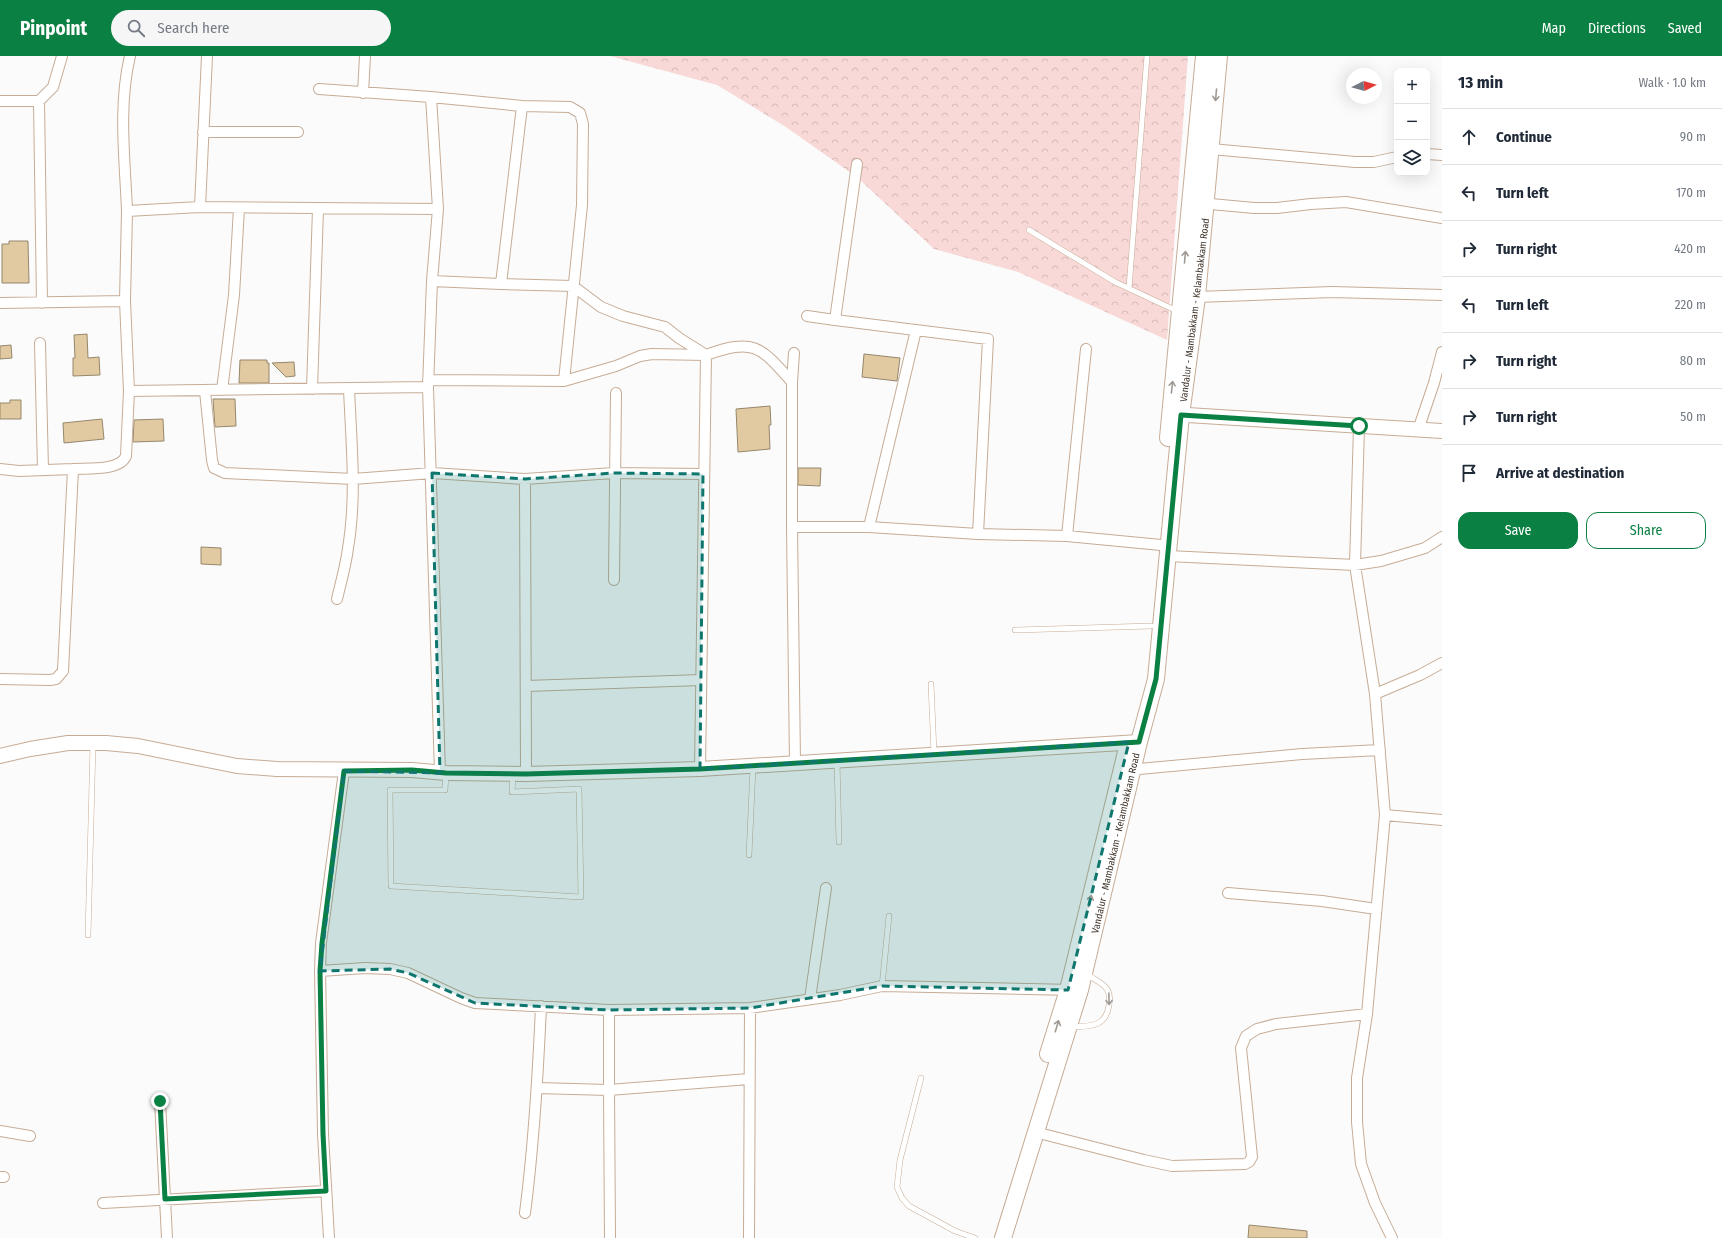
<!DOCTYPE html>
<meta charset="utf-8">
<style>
:root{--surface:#fff;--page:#f6f6f7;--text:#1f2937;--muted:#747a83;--line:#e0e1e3;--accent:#0b8043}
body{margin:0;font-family:"Fira Sans Condensed",sans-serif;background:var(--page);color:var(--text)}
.controls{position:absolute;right:12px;top:12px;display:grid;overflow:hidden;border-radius:8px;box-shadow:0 4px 16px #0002}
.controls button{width:36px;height:36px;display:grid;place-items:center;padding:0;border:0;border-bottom:1px solid var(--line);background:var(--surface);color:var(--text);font:20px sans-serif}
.compass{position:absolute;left:1346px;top:12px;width:36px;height:36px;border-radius:50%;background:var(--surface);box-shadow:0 4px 16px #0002;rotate:84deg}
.stop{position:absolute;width:12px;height:12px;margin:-9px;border:3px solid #0b8043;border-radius:50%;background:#fff}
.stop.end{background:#0b8043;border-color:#fff;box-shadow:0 1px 4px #0008}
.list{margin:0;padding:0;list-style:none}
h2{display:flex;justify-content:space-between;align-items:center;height:52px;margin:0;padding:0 16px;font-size:17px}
h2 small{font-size:13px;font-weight:400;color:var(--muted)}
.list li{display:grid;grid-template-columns:26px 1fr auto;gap:12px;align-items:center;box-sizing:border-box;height:56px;padding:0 16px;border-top:1px solid var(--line)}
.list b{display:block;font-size:15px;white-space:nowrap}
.list em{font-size:13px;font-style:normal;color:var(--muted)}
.actions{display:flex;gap:8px;padding:12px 16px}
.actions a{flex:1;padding:9px 0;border:1px solid var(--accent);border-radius:12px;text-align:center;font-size:14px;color:var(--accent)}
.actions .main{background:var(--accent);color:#fff}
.icon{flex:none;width:22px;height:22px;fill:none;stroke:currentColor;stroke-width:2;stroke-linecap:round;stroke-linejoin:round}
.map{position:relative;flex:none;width:1442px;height:1182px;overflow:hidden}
header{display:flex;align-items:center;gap:24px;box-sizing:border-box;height:56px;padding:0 20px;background:var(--accent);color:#fff}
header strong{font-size:19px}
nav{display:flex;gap:22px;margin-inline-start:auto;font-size:14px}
.search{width:280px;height:36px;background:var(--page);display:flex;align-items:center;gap:10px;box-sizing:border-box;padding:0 14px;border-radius:22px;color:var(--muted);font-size:15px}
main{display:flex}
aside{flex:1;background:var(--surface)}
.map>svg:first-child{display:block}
</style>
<header>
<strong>Pinpoint</strong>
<div class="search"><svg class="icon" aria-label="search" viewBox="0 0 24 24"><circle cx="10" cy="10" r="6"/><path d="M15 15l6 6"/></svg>Search here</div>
<nav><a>Map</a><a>Directions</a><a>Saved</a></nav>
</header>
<main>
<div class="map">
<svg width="1442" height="1182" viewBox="0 0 1442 1182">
<defs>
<pattern id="forest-crowns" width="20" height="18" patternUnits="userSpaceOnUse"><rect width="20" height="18" fill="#f8d9d7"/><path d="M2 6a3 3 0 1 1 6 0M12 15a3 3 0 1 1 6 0" fill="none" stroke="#d6bbb9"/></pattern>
</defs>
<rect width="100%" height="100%" fill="#fbfbfb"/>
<path fill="url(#forest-crowns)" d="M610,0H1188L1167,284L1018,216L934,193L858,122L786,71L717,29Z"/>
<path fill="#e1caa1" stroke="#96876c" d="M9,185H28L29,227H2V188H9Z
M87,278L88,302L99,301L100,319L73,320V302H75L74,279Z
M11,289L12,302L0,303V290Z
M864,298L900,302L897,325L862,321Z
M240,304H267V307H269V327H239Z
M294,306L295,320L286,321L272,307Z
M213,343H235L236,370L215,371Z
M10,344H21V363H0V347H10Z
M770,350L771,369H769L770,393L738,396L736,353Z
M102,363L104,383L64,387L63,367Z
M163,363L164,385L133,386L134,364Z
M798,412H821L820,430L798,429Z
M201,491L221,492V509L201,508Z
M1249,1169L1307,1175V1182H1248Z"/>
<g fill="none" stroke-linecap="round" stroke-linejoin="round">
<defs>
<path id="lane" d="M1029,174L1115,226L1177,255
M1129,232L1147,0
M1015,574L1151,570
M931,628L934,697
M837,705L839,786
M446,718L445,734H390L391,830L581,841L579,733L512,736L513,719
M749,799L753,711
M88,879L93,688
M882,930L889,860
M1071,971C1089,970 1106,972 1109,949C1110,944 1110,938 1107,933C1103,927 1093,923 1087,918
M921,1022L900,1104L897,1131L902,1142L909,1150L955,1175L975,1182"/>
<path id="street" d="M319,33L431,41
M363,37L365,0
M0,45H39
M522,50L570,51L580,57L583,68L582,149L564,325
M203,76H298
M1211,93L1355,106H1374L1397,101
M1427,98L1442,99
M857,108L835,264L988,283L978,478
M1200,147L1254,152H1277L1311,148L1346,146L1442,162
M200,151L207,0
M127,155C125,104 118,50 130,0
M432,225L501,228
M1197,241L1332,236L1442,239
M0,247L125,245
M42,247L39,45L53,31L62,0
M807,260L835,264
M40,287L43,414
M794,297L792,326V471H869L978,478L1067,480L1161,489
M428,324L564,325L616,310L640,300L652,298L706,299L679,282L665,271L623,260L601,251L573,230L501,228L522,50L431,41L438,153
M312,333L318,153
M222,334L234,239L239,152
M129,335L125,245L127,155L200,151L438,153L432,225L428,331
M205,335L212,404L214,412L225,417L353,423L432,417L525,423L614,417L703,418
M1359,371L1355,509L1375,638L1385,759L1367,958L1357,1022V1066L1361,1108L1375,1147L1392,1182
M1418,374L1434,327L1442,296
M0,413L19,415L73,413
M525,423L526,718
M792,471L795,707
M869,471L916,274
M1067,480L1086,293
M1168,500L1355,509L1381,505L1425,492L1442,481
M614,524L616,337
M337,543C341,526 346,509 348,492C357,439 351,385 349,332
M0,623L50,624L56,623L63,615L73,413C88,412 120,415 126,400L129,335L428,331L440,717
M526,630L701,624
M1375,638L1420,619L1442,607
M700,713L706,299C754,282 760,290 792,326
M1128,714L1302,698L1380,694
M1385,759L1442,764
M1228,837L1322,845L1376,853
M320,915L365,912L390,913L408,917L461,942L475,947L609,954L750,952L840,939L882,930L1074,934
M810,943L826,832
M537,1032L609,1034V954
M160,1045L167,1182
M0,1075L30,1080
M1035,1076L1144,1104L1172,1110L1245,1108L1249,1106L1252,1101L1241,992L1246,980L1257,973L1276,968L1367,958
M0,1121H4
M103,1147L326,1135
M525,1157C534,1088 538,1019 541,950
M329,1182L323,1078L320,915L321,887L344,715
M610,1182L609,1034L749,1023
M749,1182L750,952"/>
<path id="secondary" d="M1171,358L1442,375
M0,700L30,693L68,687H106L138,690L237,710L277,713L412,714L446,717L526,718L700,713L1139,686"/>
<path id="primary" d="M1168,382L1204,0
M1048,998L1068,934L1128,688
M1003,1182L1080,934L1139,686L1156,623L1181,359L1197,241L1219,0"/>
</defs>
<use href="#lane" stroke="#c6ac96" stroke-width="6"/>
<use href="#street" stroke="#c6ac96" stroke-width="12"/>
<use href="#secondary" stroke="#c6ac96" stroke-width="16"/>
<use href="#primary" stroke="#c6ac96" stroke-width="18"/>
<use href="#lane" stroke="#fff" stroke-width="5"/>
<use href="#street" stroke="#fff" stroke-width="10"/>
<use href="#secondary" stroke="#fff" stroke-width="14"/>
<use href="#primary" stroke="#fff" stroke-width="16"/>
</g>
<defs><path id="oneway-shaft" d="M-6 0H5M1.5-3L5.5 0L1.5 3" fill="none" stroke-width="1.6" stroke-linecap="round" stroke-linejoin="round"/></defs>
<g stroke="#9f9a95">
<use href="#oneway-shaft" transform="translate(1216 39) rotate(95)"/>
<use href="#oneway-shaft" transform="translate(1185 201) rotate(-85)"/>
<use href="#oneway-shaft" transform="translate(1172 331) rotate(-84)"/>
<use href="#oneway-shaft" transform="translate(1090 845) rotate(-76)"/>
<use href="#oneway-shaft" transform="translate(1109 943) rotate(89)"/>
<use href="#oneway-shaft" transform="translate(1057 970) rotate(-73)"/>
</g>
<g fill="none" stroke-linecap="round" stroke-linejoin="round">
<path stroke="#0b8043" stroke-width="5" d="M160,1045L165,1143L326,1135L323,1078L320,915L322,887L344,715L412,714L446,717L526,718L700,713L1139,686L1156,623L1181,359L1359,370"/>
</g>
<path fill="#0f766e" fill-opacity="0.2" stroke="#0f766e" stroke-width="3" stroke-dasharray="8 5" stroke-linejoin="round" d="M432,417L525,423L614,417L703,418L700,713L1129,686L1068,934L882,930L750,952L609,954L475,947L408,917L390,913L320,915L344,715L440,717Z"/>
<g text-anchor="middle" stroke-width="3" stroke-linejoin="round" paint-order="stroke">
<g font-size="10" fill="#3f342b" stroke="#fff">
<text transform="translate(1194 254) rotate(-83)" y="4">Vandalur - Mambakkam - Kelambakkam Road</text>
<text transform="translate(1115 787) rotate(-77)" y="4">Vandalur - Mambakkam - Kelambakkam Road</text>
</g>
</g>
</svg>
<div class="controls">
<button>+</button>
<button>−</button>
<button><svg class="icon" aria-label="layers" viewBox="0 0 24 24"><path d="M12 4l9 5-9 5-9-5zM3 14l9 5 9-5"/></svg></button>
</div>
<svg class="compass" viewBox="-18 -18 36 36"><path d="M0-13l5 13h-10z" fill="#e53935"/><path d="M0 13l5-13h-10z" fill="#747a83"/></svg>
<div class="stop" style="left:1359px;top:370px"></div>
<div class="stop end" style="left:160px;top:1045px"></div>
</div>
<aside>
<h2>13 min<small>Walk · 1.0 km</small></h2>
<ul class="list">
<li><svg class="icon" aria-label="ahead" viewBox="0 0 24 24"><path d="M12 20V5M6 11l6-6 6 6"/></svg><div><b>Continue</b></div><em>90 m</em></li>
<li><svg class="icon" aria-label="left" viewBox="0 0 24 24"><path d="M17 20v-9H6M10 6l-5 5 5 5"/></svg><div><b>Turn left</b></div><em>170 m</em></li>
<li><svg class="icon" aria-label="right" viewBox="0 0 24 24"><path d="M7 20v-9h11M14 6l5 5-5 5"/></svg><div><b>Turn right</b></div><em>420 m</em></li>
<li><svg class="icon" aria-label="left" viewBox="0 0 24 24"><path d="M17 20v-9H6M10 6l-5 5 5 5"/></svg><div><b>Turn left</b></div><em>220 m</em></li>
<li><svg class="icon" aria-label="right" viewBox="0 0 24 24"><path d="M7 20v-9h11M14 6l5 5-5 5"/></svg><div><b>Turn right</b></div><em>80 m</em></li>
<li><svg class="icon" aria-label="right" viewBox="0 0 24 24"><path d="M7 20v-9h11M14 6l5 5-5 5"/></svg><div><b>Turn right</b></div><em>50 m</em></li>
<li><svg class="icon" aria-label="arrive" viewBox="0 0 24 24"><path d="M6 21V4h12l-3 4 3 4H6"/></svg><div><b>Arrive at destination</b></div></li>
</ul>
<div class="actions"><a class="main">Save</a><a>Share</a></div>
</aside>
</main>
